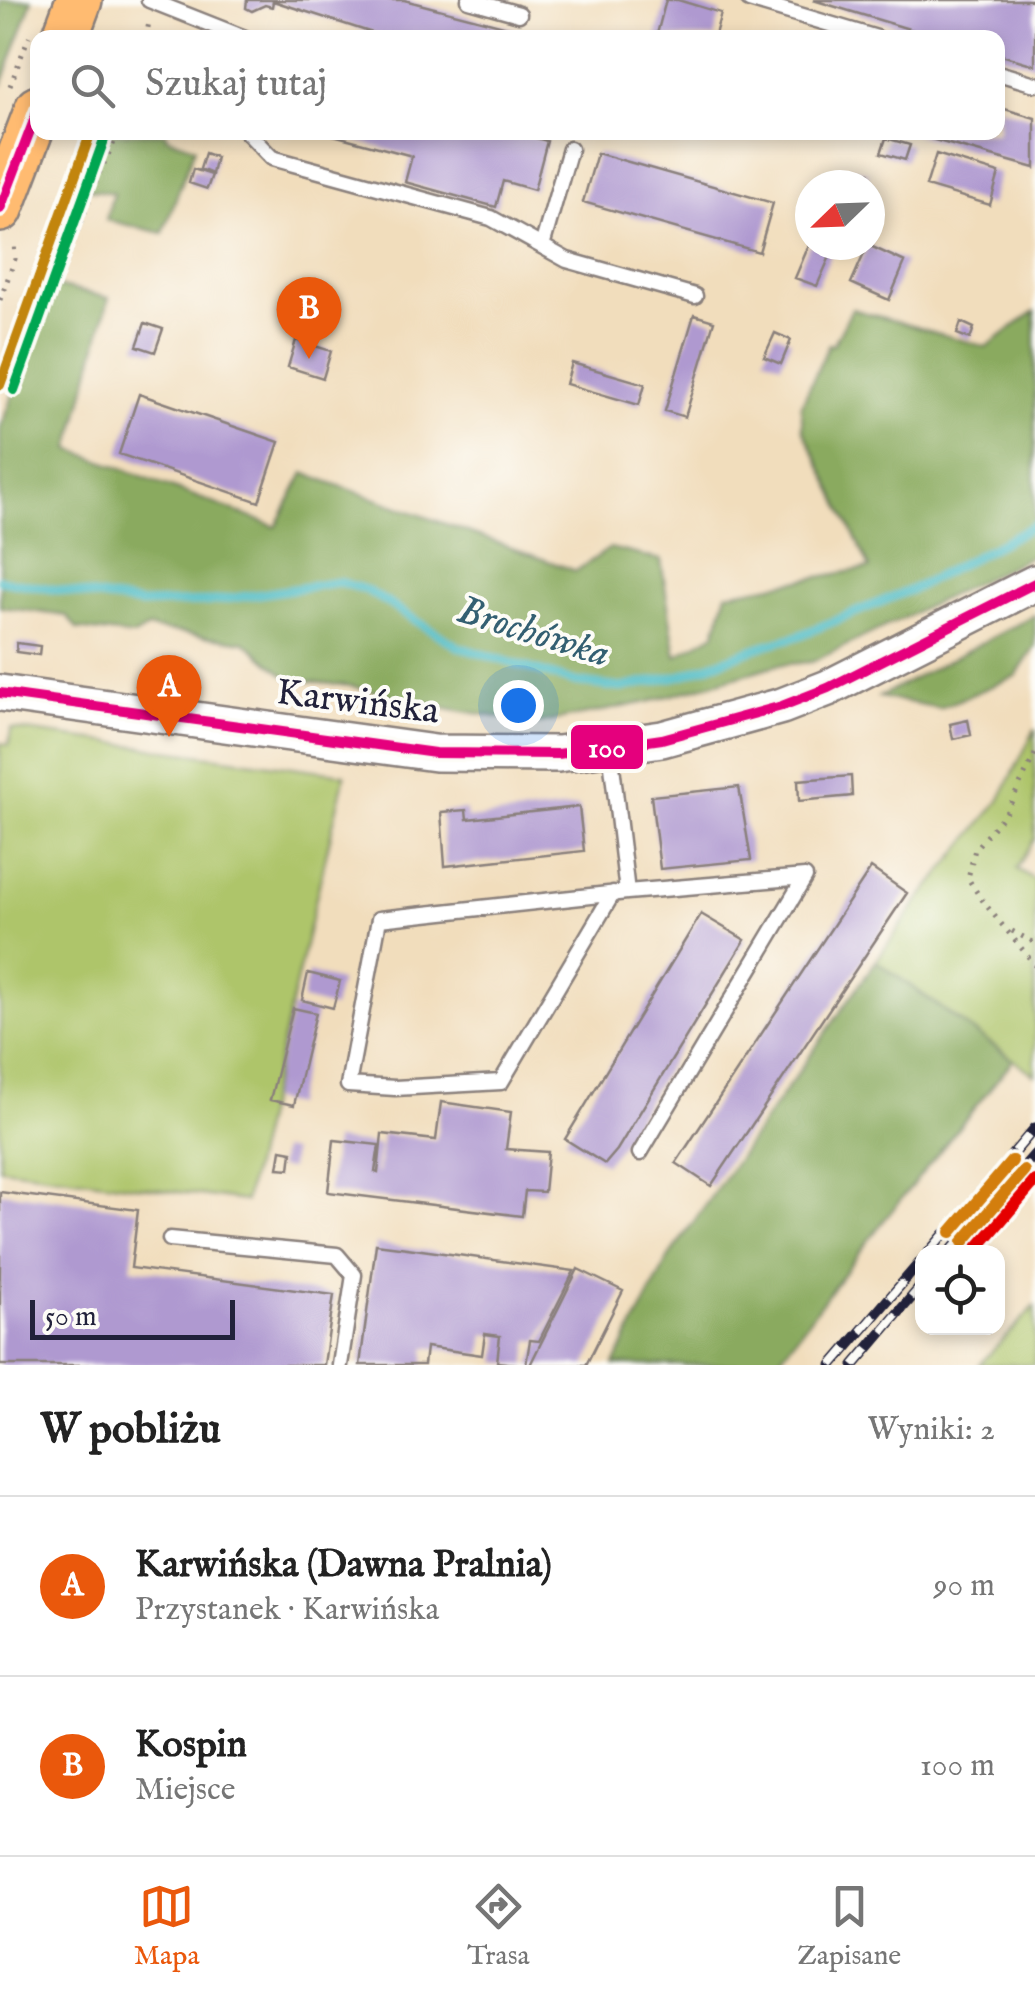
<!DOCTYPE html>
<html lang="pl">
<meta charset="utf-8">
<style>
:root{--surface:#fff;--page:#f6f6f6;--text:#222;--muted:#767676;--line:#e0e0e0;--accent:#ea580c}
body{margin:0;font-family:"IM FELL English",serif;background:var(--page);color:var(--text)}
.controls{position:absolute;right:30px;bottom:30px;display:grid;overflow:hidden;border-radius:20px;box-shadow:0 5px 15px #0003}
.controls button{width:90px;height:90px;display:grid;place-items:center;padding:0;border:0;border-bottom:2px solid var(--line);background:var(--surface);color:var(--text);font:50px sans-serif}
.compass{position:absolute;left:795px;top:170px;width:90px;height:90px;border-radius:50%;background:var(--surface);box-shadow:0 5px 15px #0003;rotate:247deg}
.scale{position:absolute;left:30px;bottom:25px;width:205px;box-sizing:border-box;padding-left:10px;border:5px solid #22223b;border-top:0;font-size:28px;line-height:35px;white-space:nowrap;color:#22223b;-webkit-text-stroke:8px #fdfcf7;paint-order:stroke}
.you{position:absolute;left:518px;top:705px;width:35px;height:35px;margin:-25px;border:8px solid #fff;border-radius:50%;background:#1a73e8;box-shadow:0 0 0 15px #1a73e833}
.badge{display:grid;place-items:center;width:65px;height:65px;border-radius:50%;background:var(--accent);color:#fff;font-size:32px;font-weight:700}
.pin{position:absolute;translate:-50% -82px;filter:drop-shadow(0 2px 5px #0008)}
.pin::after{content:'';position:absolute;top:52px;width:35px;height:30px;background:inherit;clip-path:polygon(0 0,100% 0,50% 100%)}
.list{margin:0;padding:0;list-style:none}
h2{display:flex;justify-content:space-between;align-items:center;height:130px;margin:0;padding:0 40px;font-size:42px}
h2 small{font-size:32px;font-weight:400;color:var(--muted)}
.list li{display:grid;grid-template-columns:65px 1fr auto;gap:30px;align-items:center;box-sizing:border-box;height:180px;padding:0 40px;border-top:2px solid var(--line)}
.list b{display:block;font-size:38px;white-space:nowrap}
.list p{margin:0;font-size:32px;white-space:nowrap;color:var(--muted)}
.list em{font-size:32px;font-style:normal;color:var(--muted)}
.icon{flex:none;width:55px;height:55px;fill:none;stroke:currentColor;stroke-width:2;stroke-linecap:round;stroke-linejoin:round}
.map{position:relative;flex:none;width:1035px;height:1365px;overflow:hidden}
.search{position:absolute;background:var(--surface);box-shadow:0 5px 15px #0003;left:30px;right:30px;top:30px;height:110px;display:flex;align-items:center;gap:25px;box-sizing:border-box;padding:0 35px;border-radius:20px;color:var(--muted);font-size:38px}
.sheet{height:490px;background:var(--surface)}
nav{display:flex;justify-content:space-around;align-items:center;box-sizing:border-box;height:140px;border-top:2px solid var(--line);background:var(--surface);font-size:28px;color:var(--muted)}
nav a{display:grid;justify-items:center;gap:5px}
nav .on{color:var(--accent)}
.map>svg:first-child{display:block}
</style>
<div class="map">
<svg width="1035" height="1365" viewBox="0 0 1035 1365">
<rect width="100%" height="100%" fill="#fdfcf7"/>
<filter id="ink" filterUnits="userSpaceOnUse"><feTurbulence type="fractalNoise" baseFrequency=".01" numOctaves="2"/><feDisplacementMap in="SourceGraphic" scale="20" xChannelSelector="R" yChannelSelector="G"/><feConvolveMatrix kernelMatrix="1 2 1 2 8 2 1 2 1" color-interpolation-filters="sRGB"/></filter>
<filter id="wash" filterUnits="userSpaceOnUse"><feTurbulence type="fractalNoise" baseFrequency=".0048" numOctaves="4" result="noise"/><feDisplacementMap in="SourceGraphic" scale="40" xChannelSelector="R" yChannelSelector="G"/><feGaussianBlur stdDeviation="2.25" result="paint"/><feColorMatrix in="noise" values="0 0 0 0 0 0 0 0 0 0 0 0 0 0 0 0 0 1.4 0 .05"/><feComposite in="paint" operator="in"/></filter>
<g filter="url(#wash)">
<rect width="100%" height="100%" fill="#f1ddbc"/>
<path fill="#aec56b" stroke="#687453" stroke-width="2.5" d="M11,729L345,774L245,1201L0,1168V743L9,745Z
M1035,729V838L1017,869L1035,880V1075L876,961L916,904L999,801Z
M1035,1306V1365H979Z"/>
<path fill="#8aaa5f" stroke="#56664d" stroke-width="2.5" d="M0,0H32L2,85L0,84Z
M100,133H166V137L195,147L163,233L106,220L113,193L81,188Z
M52,285L109,298L70,449L276,527L304,473L576,571L610,548L661,560L676,656L715,633L727,593L870,568L803,429L801,406L829,344L833,345L852,309L986,347L1035,311V554L812,662L777,665L648,702L537,724L446,708L350,686L289,679L245,642L148,628L134,636L77,629L67,616L0,607V429Z
M1035,615V647L1016,676L940,708L879,697Z
M876,961L1013,1060L874,1233L775,1365H614L669,1257Z"/>
<g fill="none" stroke-linecap="round" stroke-linejoin="round">
<path stroke="#4dbbc4" stroke-width="9" d="M0,580L140,604L207,602L339,582L366,590L459,647L574,682L621,688L683,675L762,646L798,636L915,588L1035,525"/>
</g>
<g id="blocks">
<path fill="#af99d0" d="M247,0H404L542,36L388,38L273,1L272,7L265,5L252,11L246,8Z
M666,0H678L721,13L714,38H656Z
M813,0H1035V65L998,54V38H939Z
M998,107L1035,118V168L913,134L998,132Z
M322,132H515L547,141L534,190L503,181L496,207L405,182L412,156Z
M886,138L910,145L905,160L881,153Z
M205,153L216,157L212,174L200,169Z
M597,153L773,203L759,252L583,202Z
M936,154L999,173L990,205L926,186Z
M854,168L869,173L865,183L850,177Z
M193,169L212,175L207,189L189,183Z
M809,245H835L817,286L795,278Z
M868,245L905,262L889,300L851,283Z
M694,315L714,321L685,417L665,411Z
M961,322L974,328L970,339L957,334Z
M145,323L163,329L155,352L137,346Z
M775,333L791,340L781,364L764,357Z
M296,340L331,351L323,378L288,367Z
M572,363L645,384L639,405L566,384Z
M139,394L279,442L259,502L119,454Z
M17,643L40,646L39,655L16,652Z
M968,720L971,735L953,739L950,724Z
M851,776L852,796L799,801L798,780Z
M739,787L751,860L660,869L651,796Z
M579,807L584,851L445,866L441,812L466,810L467,819Z
M871,868L907,893L711,1186L676,1163Z
M701,914L745,940L617,1150L605,1164L565,1139Z
M308,973L340,981L333,1008L302,1000Z
M293,1008L316,1013L294,1105L270,1100Z
M441,1102L511,1112L506,1149L548,1152L544,1192L525,1191L522,1216L328,1192L334,1140L379,1145L375,1172L378,1173L382,1134L436,1140Z
M281,1150L292,1152L290,1169L278,1168Z
M0,1192L138,1210L131,1268L334,1295L324,1365H0Z
M376,1244L407,1248L574,1271L539,1341L530,1340L526,1365L497,1362L500,1336L485,1334L482,1355L426,1347L424,1365H360Z
M578,1269L623,1291L586,1365H530Z"/>
</g>
</g>
<g filter="url(#ink)">
<use href="#blocks" fill-opacity="0" stroke="#8a807c" stroke-width="2.5"/>
<g fill="none" stroke-linecap="round" stroke-linejoin="round">
<defs>
<path id="service" d="M149,0L245,38
M469,0L519,14
M749,0L877,38
M998,73L1035,84
M247,132L272,158L491,218L567,260L695,296
M542,246L570,149
M610,749L627,892L379,919L348,1085L395,1088L501,1082L613,893
M627,892L805,877L640,1153
M170,1239L337,1255L354,1275L340,1365"/>
<path id="tertiary" d="M0,693L435,753L558,754L662,739L782,706L828,688L1035,583"/>
<path id="primary" d="M65,38L79,0
M0,209L38,109"/>
</defs>
<use href="#service" stroke="#8a807c" stroke-width="19"/>
<use href="#tertiary" stroke="#8a807c" stroke-width="40"/>
<use href="#primary" stroke="#8a807c" stroke-width="50"/>
<path stroke="#8a807c" stroke-width="5" stroke-dasharray="2.5 8" stroke-linecap="butt" d="M146,38L149,22
M10,86L29,36
M63,272L99,174L119,132
M0,300L15,259L14,241
M1035,754L1007,811L975,849L968,878C986,910 1013,935 1035,966
M1012,931L1035,943"/>
<use href="#service" stroke="#fff" stroke-width="14"/>
<use href="#tertiary" stroke="#fff" stroke-width="35"/>
<use href="#primary" stroke="#ffbb71" stroke-width="45"/>
<defs>
<path id="rail" d="M929,1252L1035,1128
M950,1252L1035,1154
M832,1365L922,1260
M854,1365L922,1285"/>
</defs>
<use href="#rail" stroke="#22223b" stroke-width="11"/>
<use href="#rail" stroke="#fdfcf7" stroke-width="8" stroke-dasharray="22" stroke-linecap="butt"/>
<defs>
<path id="bus-1" d="M0,209L38,110
M0,693L435,753L558,754L662,739L782,706L828,688L1035,583"/>
</defs>
<use href="#bus-1" stroke="#fdfcf7" stroke-width="18"/>
<use href="#bus-1" stroke="#e5007d" stroke-width="10"/>
<defs>
<path id="rail-1" d="M974,1252L1035,1181"/>
<path id="rail-2" d="M963,1242L1024,1171"/>
<path id="rail-3" d="M951,1232L1012,1161"/>
</defs>
<use href="#rail-1" stroke="#fdfcf7" stroke-width="20"/>
<use href="#rail-2" stroke="#fdfcf7" stroke-width="20"/>
<use href="#rail-3" stroke="#fdfcf7" stroke-width="20"/>
<use href="#rail-1" stroke="#e50000" stroke-width="12"/>
<use href="#rail-2" stroke="#d37e0c" stroke-width="12"/>
<use href="#rail-3" stroke="#d37e0c" stroke-width="12"/>
<defs>
<path id="tram-1" d="M0,385L91,132"/>
<path id="tram-2" d="M14,390L105,137"/>
</defs>
<use href="#tram-1" stroke="#fdfcf7" stroke-width="18"/>
<use href="#tram-2" stroke="#fdfcf7" stroke-width="18"/>
<use href="#tram-1" stroke="#c2850f" stroke-width="10"/>
<use href="#tram-2" stroke="#00a651" stroke-width="10"/>
</g>
</g>
<g text-anchor="middle" stroke-width="8" stroke-linejoin="round" paint-order="stroke">
<g font-size="38" fill="#22223b" stroke="#fdfcf7">
<text transform="translate(358 700) rotate(7)" y="13">Karwińska</text>
</g>
<g font-size="40" font-style="italic" fill="#335f72" stroke="#fdfcf7">
<text transform="translate(534 630) rotate(17)" y="14">Brochówka</text>
</g>
</g>
<rect stroke="#fdfcf7" stroke-width="4" x="569" y="723" width="76" height="48" rx="10" fill="#e5007d"/>
<g font-size="28" text-anchor="middle" font-weight="bold" fill="#fff">
<text x="607" y="757">100</text>
</g>
</svg>
<div class="controls">
<button><svg class="icon" aria-label="locate" viewBox="0 0 24 24"><circle cx="12" cy="12" r="6"/><path d="M12 2v4M12 18v4M2 12h4M18 12h4"/></svg></button>
</div>
<svg class="compass" viewBox="-18 -18 36 36"><path d="M0-13l5 13h-10z" fill="#e53935"/><path d="M0 13l5-13h-10z" fill="#767676"/></svg>
<div class="scale">50 m</div>
<div class="you"></div>
<div class="pin badge" style="left:169px;top:737px">A</div>
<div class="pin badge" style="left:309px;top:359px">B</div>
<div class="search"><svg class="icon" aria-label="search" viewBox="0 0 24 24"><circle cx="10" cy="10" r="6"/><path d="M15 15l6 6"/></svg>Szukaj tutaj</div>
</div>
<section class="sheet">
<h2>W pobliżu<small>Wyniki: 2</small></h2>
<ul class="list">
<li><span class="badge">A</span><div><b>Karwińska (Dawna Pralnia)</b><p>Przystanek · Karwińska</p></div><em>90 m</em></li>
<li><span class="badge">B</span><div><b>Kospin</b><p>Miejsce</p></div><em>100 m</em></li>
</ul>
</section>
<nav>
<a class="on"><svg class="icon" aria-label="map" viewBox="0 0 24 24"><path d="M3 6l6-2 6 2 6-2v14l-6 2-6-2-6 2zM9 4v14M15 6v14"/></svg>Mapa</a>
<a><svg class="icon" aria-label="directions" viewBox="0 0 24 24"><path d="M12 3l9 9-9 9-9-9zM9 14v-3h6M13 9l2 2-2 2"/></svg>Trasa</a>
<a><svg class="icon" aria-label="saved" viewBox="0 0 24 24"><path d="M7 4h10v16l-5-4-5 4z"/></svg>Zapisane</a>
</nav>
